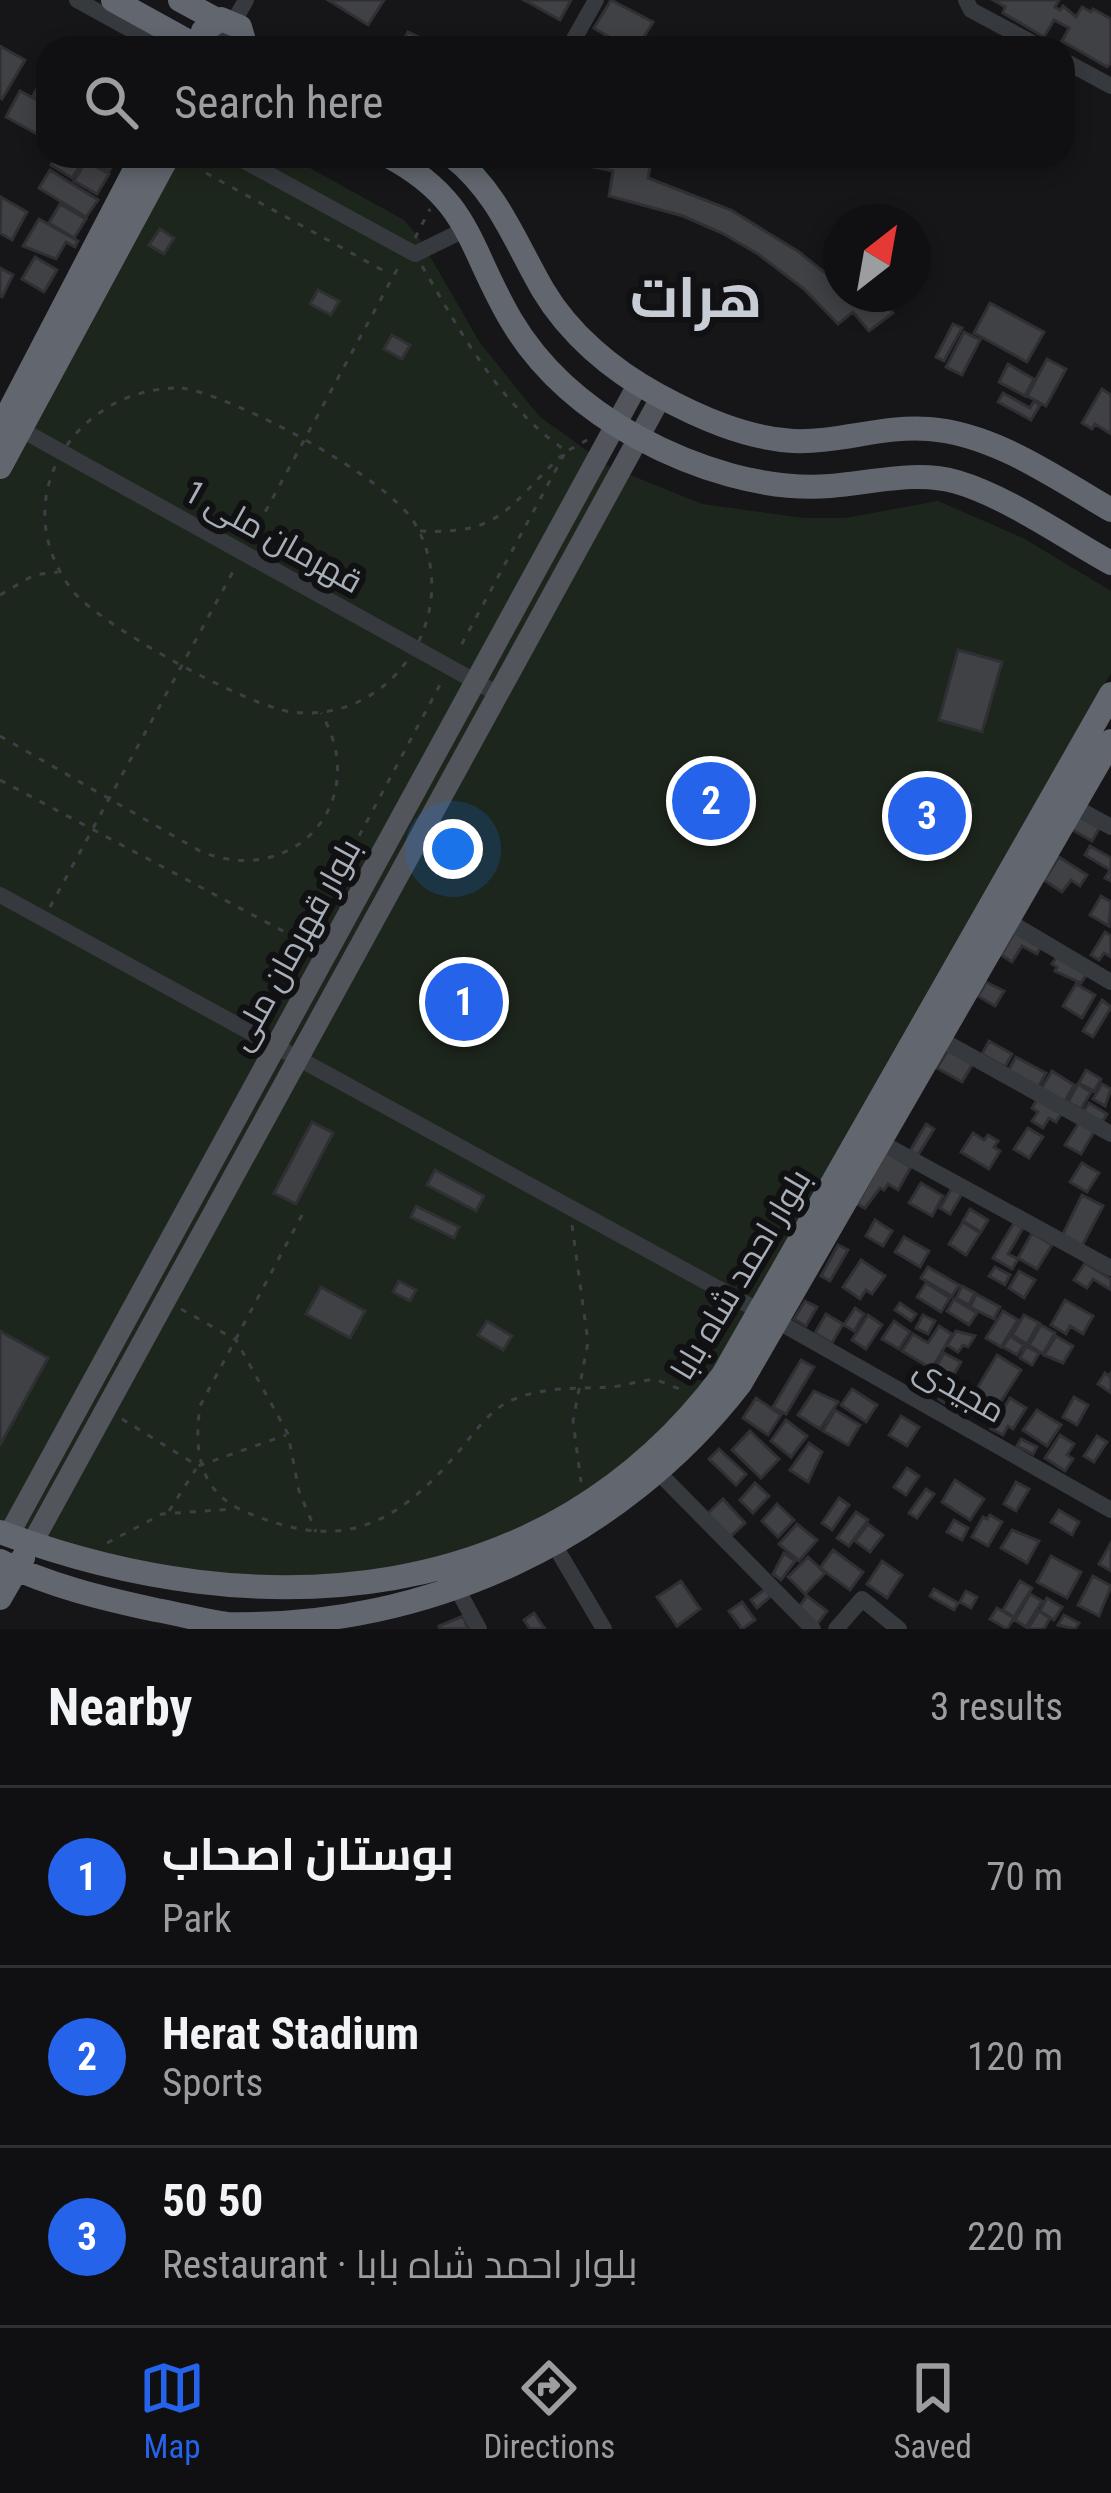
<!DOCTYPE html>
<meta charset="utf-8">
<style>
:root{--surface:#101012;--page:#1e1e20;--text:#f1f3f6;--muted:#9c9d9f;--line:#303032;--accent:#2563eb}
body{margin:0;font-family:"Roboto Condensed",Cairo,sans-serif;background:var(--page);color:var(--text)}
.compass{position:absolute;left:823px;top:204px;width:108px;height:108px;border-radius:50%;background:var(--surface);box-shadow:0 6px 18px #0003;rotate:31deg}
.you{position:absolute;left:453px;top:849px;width:42px;height:42px;margin:-30px;border:9px solid #fff;border-radius:50%;background:#1a73e8;box-shadow:0 0 0 18px #1a73e833}
.badge{display:grid;place-items:center;width:78px;height:78px;border-radius:50%;background:var(--accent);color:#fff;font-size:39px;font-weight:700}
.pin{position:absolute;translate:-50% -50%;border:6px solid #fff;box-shadow:0 3px 12px #0006}
.list{margin:0;padding:0;list-style:none}
h2{display:flex;justify-content:space-between;align-items:center;height:156px;margin:0;padding:0 48px;font-size:51px}
h2 small{font-size:39px;font-weight:400;color:var(--muted)}
.list li{display:grid;grid-template-columns:78px 1fr auto;gap:36px;align-items:center;box-sizing:border-box;height:180px;padding:0 48px;border-top:3px solid var(--line)}
.list b{display:block;font-size:45px;white-space:nowrap}
.list p{margin:0;font-size:39px;white-space:nowrap;color:var(--muted)}
.list em{font-size:39px;font-style:normal;color:var(--muted)}
.icon{flex:none;width:66px;height:66px;fill:none;stroke:currentColor;stroke-width:2;stroke-linecap:round;stroke-linejoin:round}
.map{position:relative;flex:none;width:1111px;height:1629px;overflow:hidden}
.search{position:absolute;background:var(--surface);box-shadow:0 6px 18px #0003;left:36px;right:36px;top:36px;height:132px;display:flex;align-items:center;gap:30px;box-sizing:border-box;padding:0 42px;border-radius:36px;color:var(--muted);font-size:45px}
.sheet{height:696px;background:var(--surface)}
nav{display:flex;justify-content:space-around;align-items:center;box-sizing:border-box;height:168px;border-top:3px solid var(--line);background:var(--surface);font-size:33px;color:var(--muted)}
nav a{display:grid;justify-items:center;gap:6px}
nav .on{color:var(--accent)}
.map>svg:first-child{display:block}
</style>
<div class="map">
<svg width="1111" height="1629" viewBox="0 0 1111 1629">
<rect width="100%" height="100%" fill="#161618"/>
<path fill="#1d261d" d="M177,156H288L404,220L420,239L480,343L539,416L608,466L702,504L803,518H846L938,501L1023,538L1111,591V673L715,1376L591,1500L361,1591L312,1599L235,1594L0,1522V474Z"/>
<path fill="#404145" stroke="#303034" stroke-width="3" d="M328,0H384L368,25Z
M524,0H571L560,20Z
M611,0L653,22L637,48H627L594,28Z
M993,0H1059L1055,7L1060,10L1063,6L1076,17L1082,7L1091,12L1093,9L1111,19V63L1107,67L1062,41L1069,28L1054,20L1044,37L1003,13L1005,7Z
M408,32L421,38L416,48H400Z
M0,46L25,60L2,99L0,98Z
M47,70L48,71V104L33,96Z
M20,91L48,106V140L6,117Z
M56,156H70L82,163L72,178L51,165Z
M94,156H118L109,171L91,161Z
M590,156H652L648,178L731,210L799,252L834,280L841,274V294H877L893,313L869,331L853,312L838,324L804,289L758,254L722,233L683,216L609,196L613,171L589,166Z
M86,161L109,174L97,194L74,181Z
M50,170L98,200L86,217L39,188Z
M1,197L27,212L12,240L0,233Z
M60,204L86,219L74,238L49,223Z
M39,219L78,241L75,247L66,242L56,259L23,246Z
M160,229L174,238L164,254L149,245Z
M35,257L57,270L44,292L22,279Z
M0,268L13,275L2,297L0,296Z
M318,290L339,301L331,315L310,304Z
M990,303L1044,332L1027,362L974,333Z
M953,324L962,328L944,361L936,357Z
M964,332L980,340L962,375L946,367Z
M392,335L410,345L402,359L384,349Z
M1047,359L1066,369L1046,406L1027,396Z
M1008,364L1034,379L1025,396L999,382Z
M1102,389L1111,395V434L1095,424L1092,429L1082,423Z
M1003,393L1030,408L1034,401L1040,405L1031,420L998,402Z
M958,650L1002,662L982,732L939,720Z
M942,788L973,805L943,859L912,842Z
M1079,815L1100,827L1092,841L1071,829Z
M1090,846L1111,858V881L1105,878L1110,870L1085,855Z
M1059,857L1087,875L1080,886L1071,880L1062,892L1044,880Z
M1101,896L1111,902L1109,926L1090,915Z
M1015,931L1041,946L1037,954L1022,946L1012,962L1001,955Z
M1105,932L1111,936V957L1104,953L1099,960L1091,955Z
M1058,955L1087,974L1081,983L1055,971L1057,967L1052,964Z
M986,982L1004,991L995,1006L978,996Z
M1076,984L1095,995L1082,1018L1063,1006Z
M1102,1000L1111,1007L1093,1037L1083,1031Z
M989,1041L1012,1054L1005,1067L982,1054Z
M949,1048L974,1062L962,1082L937,1068Z
M1016,1057L1046,1073L1038,1088L1008,1071Z
M1086,1070L1101,1079L1094,1091L1079,1083Z
M1052,1071L1074,1085L1064,1103L1041,1089Z
M1078,1084L1091,1092L1081,1109L1068,1102Z
M1102,1084L1111,1089L1105,1106L1093,1099Z
M1038,1098L1062,1113L1056,1122L1049,1118L1043,1128L1032,1121L1038,1112L1032,1108Z
M1089,1103L1107,1114L1102,1123L1083,1112Z
M1080,1121L1095,1130L1081,1154L1065,1145Z
M312,1122L333,1133L296,1204L274,1193Z
M926,1124L934,1129L918,1155L910,1151Z
M1028,1128L1043,1137L1029,1158L1014,1149Z
M973,1133L984,1140L988,1135L998,1141L994,1147L1000,1151L989,1169L961,1152Z
M886,1152L911,1167L898,1190L888,1184L884,1190L880,1188L865,1208L857,1204Z
M1082,1163L1099,1173L1087,1192L1070,1182Z
M435,1170L484,1196L476,1211L427,1185Z
M921,1183L943,1196L932,1216L909,1203Z
M952,1188L962,1194L950,1214L940,1208Z
M1082,1195L1103,1206L1082,1246L1062,1236Z
M416,1206L459,1227L454,1238L411,1217Z
M970,1209L988,1220L981,1232L963,1221Z
M875,1220L892,1231L883,1246L866,1236Z
M963,1222L980,1233L966,1255L949,1244Z
M1014,1223L1023,1228L1008,1254L1018,1259L1012,1269L993,1258Z
M1032,1233L1052,1245L1037,1269L1018,1258Z
M904,1237L929,1251L920,1267L895,1252Z
M838,1245L848,1250L830,1281L821,1276Z
M861,1260L885,1276L872,1294L866,1290L860,1299L843,1287Z
M1085,1263L1111,1279V1290L1093,1279L1087,1288L1074,1280Z
M928,1267L959,1285L952,1296L921,1278Z
M995,1267L1010,1275L1005,1285L989,1276Z
M1019,1271L1035,1280L1024,1298L1009,1288Z
M399,1281L416,1290L410,1301L393,1292Z
M926,1283L950,1298L941,1312L917,1297Z
M962,1286L975,1293L969,1305L956,1298Z
M321,1287L365,1311L350,1338L306,1314Z
M976,1294L1000,1307L994,1319L970,1307Z
M954,1299L977,1313L969,1325L947,1311Z
M1065,1300L1093,1316L1083,1334L1070,1326L1066,1334L1051,1325Z
M805,1301L817,1307L806,1326L794,1319Z
M900,1303L916,1314L911,1321L895,1310Z
M855,1308L864,1314L854,1331L844,1325Z
M1003,1311L1018,1320L1001,1347L986,1338Z
M826,1314L843,1324L832,1343L815,1333Z
M868,1315L882,1325L866,1349L852,1340Z
M923,1315L935,1321L928,1334L916,1328Z
M1024,1315L1039,1323L1027,1344L1012,1335Z
M487,1321L512,1336L503,1350L478,1335Z
M894,1321L910,1332L899,1349L882,1339Z
M1041,1325L1055,1333L1043,1354L1029,1345Z
M939,1326L952,1334L932,1369L902,1351L913,1334L928,1343Z
M0,1331L48,1358L0,1445Z
M956,1331L975,1336L968,1347L963,1345L958,1352L947,1345Z
M1010,1336L1024,1345L1017,1355L1003,1347Z
M1056,1336L1073,1346L1063,1363L1044,1355Z
M1026,1346L1039,1353L1032,1365L1020,1358Z
M944,1353L961,1362L949,1383L932,1373Z
M997,1355L1021,1370L998,1406L975,1392Z
M801,1360L814,1367L786,1414L773,1407Z
M1105,1373L1109,1376L1111,1373V1393L1098,1384Z
M947,1388L967,1401L960,1413L939,1399Z
M852,1389L877,1405L866,1422L841,1405Z
M814,1391L838,1402L820,1429L798,1415Z
M1074,1397L1088,1405L1077,1425L1063,1417Z
M756,1398L781,1415L768,1435L743,1418Z
M1010,1398L1026,1408L1013,1429L1008,1426L1003,1435L991,1429Z
M835,1410L860,1425L848,1445L823,1431Z
M1037,1410L1061,1425L1047,1446L1023,1430Z
M901,1416L919,1427L907,1446L889,1435Z
M786,1420L807,1436L791,1457L771,1441Z
M750,1431L779,1459L761,1478L732,1450Z
M1060,1435L1074,1444L1067,1455L1073,1459L1065,1471L1045,1458Z
M1097,1436L1107,1442L1094,1462L1084,1456Z
M1021,1439L1037,1447L1033,1454L1017,1446Z
M809,1443L822,1452L808,1482L790,1470Z
M719,1449L746,1474L736,1485L709,1459Z
M907,1468L919,1476L906,1495L894,1487Z
M955,1480L984,1499L970,1520L942,1502Z
M1016,1482L1029,1489L1016,1511L1004,1504Z
M755,1483L769,1496L753,1513L740,1500Z
M926,1489L934,1494L917,1518L909,1513Z
M839,1498L849,1505L832,1530L822,1523Z
M723,1499L745,1523L728,1539L706,1515Z
M777,1504L794,1520L778,1537L762,1521Z
M1059,1510L1079,1522L1072,1535L1051,1522Z
M856,1512L868,1520L849,1546L837,1538Z
M990,1515L1002,1522L988,1546L972,1537L983,1517L987,1519Z
M954,1520L968,1528L962,1540L947,1532Z
M797,1524L817,1540L799,1561L779,1544Z
M868,1524L883,1535L870,1552L855,1541Z
M1012,1530L1039,1541L1027,1563L1001,1548Z
M1111,1543V1571L1099,1564Z
M833,1550L863,1572L850,1590L820,1568Z
M784,1553L795,1561L781,1580L773,1574Z
M1051,1556L1081,1572L1067,1598L1037,1582Z
M808,1557L825,1573L805,1594L788,1577Z
M882,1561L902,1575L887,1598L867,1584Z
M1093,1576L1111,1586L1099,1616L1078,1605Z
M681,1581L700,1609L677,1626L657,1597Z
M1020,1581L1032,1588L1014,1617L1003,1610Z
M765,1589L771,1596L757,1608L751,1600Z
M934,1589L958,1603L954,1610L930,1596Z
M966,1591L977,1597L971,1608L960,1602Z
M1030,1594L1042,1601L1026,1627L1015,1620Z
M807,1596L827,1611L815,1627L795,1612Z
M1047,1598L1062,1607L1054,1620L1040,1611Z
M742,1602L755,1620L742,1629L729,1611Z
M997,1608L1014,1618L1007,1629L990,1619Z
M1039,1611L1050,1618L1044,1629H1028Z
M534,1613L545,1629H530L524,1620Z
M1064,1615L1079,1623L1075,1629L1058,1625Z
M463,1616L468,1629H440L439,1626Z"/>
<g fill="none" stroke-linecap="round" stroke-linejoin="round">
<path stroke="#3c4044" stroke-width="3" stroke-dasharray="6 9" stroke-linecap="butt" d="M206,173L384,271
M415,238L430,209
M422,266C463,336 499,404 566,451L458,651
M182,388C235,396 386,477 414,522C467,610 394,725 292,712C248,707 99,625 72,590C3,500 75,386 182,388Z
M569,450L587,440
M420,531C502,535 507,507 562,455
M251,538L401,262
M0,595L34,575L58,572
M0,736L200,851C294,890 373,801 321,713
M0,780L311,946
M50,907L235,568
M260,1021L442,681
M302,1215L200,1406C194,1450 198,1492 246,1512C337,1551 391,1530 454,1457C471,1438 488,1410 512,1400C545,1386 577,1389 611,1387C625,1386 642,1379 656,1380C664,1382 674,1387 682,1390
M572,1225L588,1342L573,1421L581,1482
M181,1309L236,1340L288,1434L299,1491L316,1532
M122,1419L198,1466L286,1435
M169,1511L196,1469
M107,1543L162,1514L234,1509"/>
<path stroke="#36393d" stroke-width="16" d="M77,0L164,48
M966,0L971,10L1042,48
M222,42L246,0
M569,48L596,0
M1063,60L1111,86
M239,158L415,254L468,228
M11,424L498,694
M1073,806L1111,827
M0,895L761,1312
M1006,920L1111,982
M938,1038L1111,1134
M880,1142L1111,1268
M779,1322L1111,1510
M660,1474L813,1629
M558,1551L604,1629
M460,1594L479,1629
M836,1629L862,1599L899,1629"/>
<path stroke="#52565c" stroke-width="21" d="M8,1536L638,384
M29,1549L661,397"/>
<path stroke="#62676f" stroke-width="24" d="M113,0L200,48
M180,0L217,20
M201,48L203,31L221,19L240,27L246,48
M388,156C471,200 468,247 511,320C541,371 585,408 637,437C694,468 764,491 830,486C871,483 916,470 957,482C1008,497 1064,537 1111,563
M452,156C498,192 515,242 543,290C569,334 612,370 656,394C698,417 745,438 793,441C838,443 884,425 929,429C995,434 1056,478 1111,510
M0,429L142,156
M0,467L168,156
M0,1532C258,1629 547,1611 723,1375L1111,694
M0,1561C46,1585 105,1599 156,1610C180,1614 204,1621 227,1624C428,1629 621,1538 740,1384L1111,741
M0,1598L23,1558"/>
</g>
<g text-anchor="middle" stroke-width="12" stroke-linejoin="round" paint-order="stroke">
<g font-size="33" fill="#a7afb9" stroke="#111113">
<text transform="translate(274 536) rotate(29)" y="12">قهرمان ملی 1</text>
<text transform="translate(294 944) rotate(-61)" y="12">بلوار قهرمان ملی</text>
<text transform="translate(740 1274) rotate(-59)" y="12">بلوار احمد شاه بابا</text>
<text transform="translate(960 1389) rotate(30)" y="12">مجیدی</text>
</g>
<g font-size="57" font-weight="bold" fill="#c8cdd5" stroke="#111113">
<text x="696" y="317">هرات</text>
</g>
</g>
</svg>
<svg class="compass" viewBox="-18 -18 36 36"><path d="M0-13l5 13h-10z" fill="#e53935"/><path d="M0 13l5-13h-10z" fill="#9c9d9f"/></svg>
<div class="you"></div>
<div class="pin badge" style="left:464px;top:1002px">1</div>
<div class="pin badge" style="left:711px;top:801px">2</div>
<div class="pin badge" style="left:927px;top:816px">3</div>
<div class="search"><svg class="icon" aria-label="search" viewBox="0 0 24 24"><circle cx="10" cy="10" r="6"/><path d="M15 15l6 6"/></svg>Search here</div>
</div>
<section class="sheet">
<h2>Nearby<small>3 results</small></h2>
<ul class="list">
<li><span class="badge">1</span><div><b>بوستان اصحاب</b><p>Park</p></div><em>70 m</em></li>
<li><span class="badge">2</span><div><b>Herat Stadium</b><p>Sports</p></div><em>120 m</em></li>
<li><span class="badge">3</span><div><b>50 50</b><p>Restaurant · بلوار احمد شاه بابا</p></div><em>220 m</em></li>
</ul>
</section>
<nav>
<a class="on"><svg class="icon" aria-label="map" viewBox="0 0 24 24"><path d="M3 6l6-2 6 2 6-2v14l-6 2-6-2-6 2zM9 4v14M15 6v14"/></svg>Map</a>
<a><svg class="icon" aria-label="directions" viewBox="0 0 24 24"><path d="M12 3l9 9-9 9-9-9zM9 14v-3h6M13 9l2 2-2 2"/></svg>Directions</a>
<a><svg class="icon" aria-label="saved" viewBox="0 0 24 24"><path d="M7 4h10v16l-5-4-5 4z"/></svg>Saved</a>
</nav>
